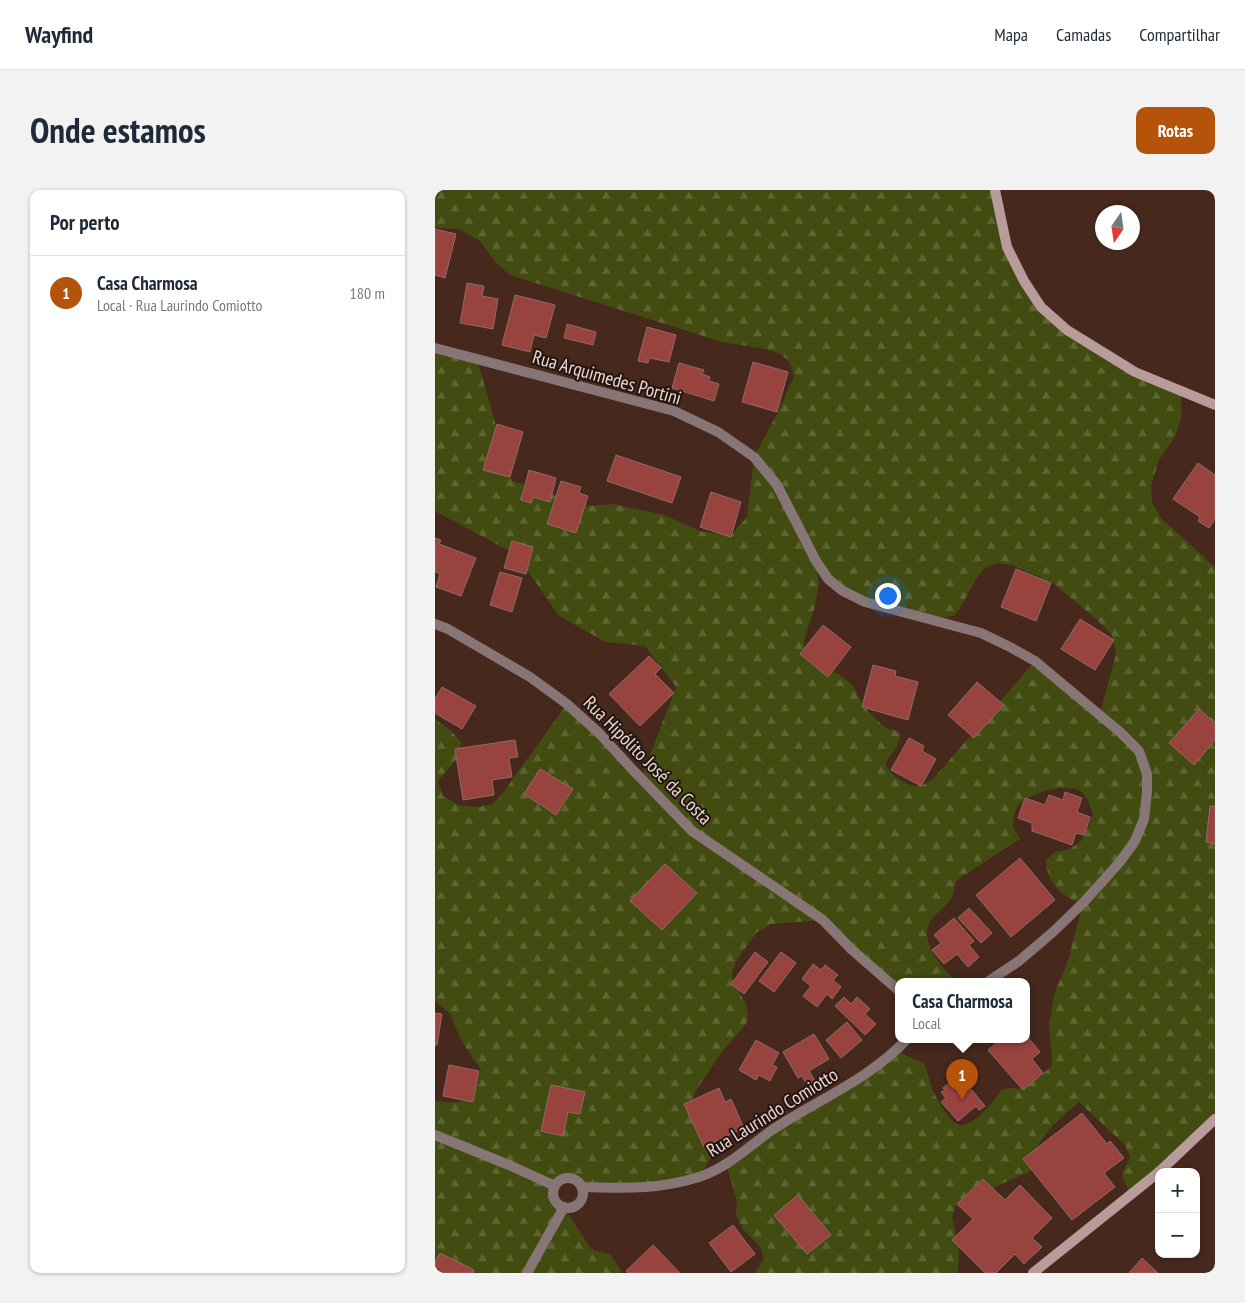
<!DOCTYPE html>
<html lang="pt">
<meta charset="utf-8">
<style>
:root{--surface:#fff;--page:#f2f2f3;--text:#1f2937;--muted:#747a83;--line:#e0e1e3;--accent:#b45309}
body{margin:0;font-family:"PT Sans Narrow",sans-serif;background:var(--page);color:var(--text)}
.controls{position:absolute;right:15px;bottom:15px;display:grid;overflow:hidden;border-radius:10px;box-shadow:0 1px 4px #0004}
.controls button{width:45px;height:45px;display:grid;place-items:center;padding:0;border:0;border-bottom:1px solid var(--line);background:var(--surface);color:var(--text);font:25px sans-serif}
.compass{position:absolute;left:660px;top:15px;width:45px;height:45px;border-radius:50%;background:var(--surface);box-shadow:0 1px 4px #0004;rotate:193deg}
.you{position:absolute;left:452px;top:405px;width:18px;height:18px;margin:-12px;border:4px solid #fff;border-radius:50%;background:#1a73e8;box-shadow:0 0 0 8px #1a73e833}
.badge{display:grid;place-items:center;width:32px;height:32px;border-radius:50%;background:var(--accent);color:#fff;font-size:16px;font-weight:700}
.pin{position:absolute;translate:-50% -41px;filter:drop-shadow(0 1px 2px #0008)}
.pin::after{content:'';position:absolute;top:26px;width:18px;height:15px;background:inherit;clip-path:polygon(0 0,100% 0,50% 100%)}
.popup{position:absolute;left:460px;top:788px;width:135px;height:65px;box-sizing:border-box;display:grid;place-content:center;border-radius:10px;background:var(--surface);filter:drop-shadow(0 1px 4px #0005);font-size:16px;white-space:nowrap;color:var(--muted)}
.popup b{font-size:19px;color:var(--text)}
.popup::after{content:'';position:absolute;left:50%;top:100%;margin-left:-10px;border:10px solid transparent;border-top-color:var(--surface)}
.list{margin:0;padding:0;list-style:none}
h2{display:flex;justify-content:space-between;align-items:center;height:65px;margin:0;padding:0 20px;font-size:21px}
h2 small{font-size:16px;font-weight:400;color:var(--muted)}
.list li{display:grid;grid-template-columns:32px 1fr auto;gap:15px;align-items:center;box-sizing:border-box;height:75px;padding:0 20px;border-top:1px solid var(--line)}
.list b{display:block;font-size:19px;white-space:nowrap}
.list p{margin:0;font-size:16px;white-space:nowrap;color:var(--muted)}
.list em{font-size:16px;font-style:normal;color:var(--muted)}
.map{position:relative;flex:none;width:780px;height:1083px;overflow:hidden;border-radius:10px}
header{display:flex;align-items:center;gap:30px;box-sizing:border-box;height:70px;padding:0 25px;background:var(--surface);border-bottom:1px solid var(--line)}
header strong{font-size:24px}
nav{display:flex;gap:28px;margin-inline-start:auto;font-size:18px}
.intro{display:flex;align-items:center;justify-content:space-between;box-sizing:border-box;height:120px;padding:0 30px}
h1{margin:0;font-size:35px}
.button{padding:12px 22px;border-radius:10px;background:var(--accent);color:#fff;font-size:18px;font-weight:700}
main{display:flex;gap:30px;padding:0 30px}
aside{flex:1;background:var(--surface);border-radius:10px;box-shadow:0 1px 4px #0004}
.map>svg:first-child{display:block}
</style>
<header>
<strong>Wayfind</strong>
<nav><a>Mapa</a><a>Camadas</a><a>Compartilhar</a></nav>
</header>
<div class="intro"><h1>Onde estamos</h1><a class="button">Rotas</a></div>
<main>
<aside>
<h2>Por perto<small></small></h2>
<ul class="list">
<li><span class="badge">1</span><div><b>Casa Charmosa</b><p>Local · Rua Laurindo Comiotto</p></div><em>180 m</em></li>
</ul>
</aside>
<div class="map">
<svg width="780" height="1083" viewBox="0 0 780 1083">
<defs>
<pattern id="forest-firs" width="22" height="20" patternUnits="userSpaceOnUse" patternTransform="scale(1.25)"><rect width="22" height="20" fill="#424c11"/><path d="M5 1l3.5 6h-7zM16 11l3.5 6h-7z" fill="#5d6533"/></pattern>
</defs>
<rect width="100%" height="100%" fill="#46281d"/>
<path fill="url(#forest-firs)" fill-rule="evenodd" d="M0,0H562L572,57L589,91L632,140L745,201L747,225L741,245L724,270L716,295L717,312L726,328L780,377V929L695,1006L687,984L695,967L690,955L644,912C622,931 598,950 596,981L521,1014L517,1027L524,1058L523,1083H320L329,1069L326,1058L308,1039L301,1025L302,1012L291,974L461,861L489,873C494,885 496,900 503,910C507,917 513,927 519,932C534,945 559,911 566,900L576,898L588,899L616,877L617,870L614,835L619,804L632,774L648,713C628,710 611,691 611,670L620,662L635,659L647,650L658,623C655,616 652,605 644,600C630,593 596,603 585,613C581,617 577,629 578,635C578,639 583,645 585,649L522,690C518,696 520,703 516,709C511,717 500,723 495,732C484,751 507,779 521,791H463V800L388,730L336,734L321,743L301,771L297,783L298,791L311,814L313,827L311,834L286,863L260,902L256,915L265,946L276,967L265,986L241,993L147,997C129,974 104,1003 129,1017L156,1059L176,1065L187,1083H0V911C33,915 38,911 46,880L27,852L15,824L0,811V529L16,541L26,552L25,565L3,591L8,606L24,615L43,617L58,614L67,604L132,514L206,589L241,497L210,456L170,452L123,425L82,365L0,321V158L42,169L77,291L153,316L178,314L229,325L268,342L297,344L312,327L319,267L342,224L359,187L355,172L344,163L330,159L287,152L75,85L60,72L45,51L24,39L0,38ZM381,373L408,401L495,429L518,426L524,420L543,386L551,377L562,373L577,375L619,394L660,428L677,445L681,464L665,524L600,471L498,589C488,596 480,599 469,592C431,568 465,570 465,544L460,540L453,539L447,535L429,517L418,496L404,484L379,477L370,465L369,450L380,416L384,393Z"/>
<path fill="#99433f" stroke="#916b68" d="M0,39L21,44L10,88L0,85Z
M32,93L49,96L47,106L63,109L58,139L25,133Z
M80,105L120,115L111,148L99,145L95,162L67,155Z
M132,134L161,142L158,155L129,148Z
M212,137L241,145L234,172L214,168L213,173L203,171Z
M318,172L353,182L342,222L307,212Z
M244,173L269,180L267,184L275,187L274,191L284,194L279,211L237,198Z
M62,234L88,242L75,287L48,280Z
M181,265L246,287L237,313L172,291Z
M763,273L780,285V329L774,338L763,331L765,327L738,309Z
M94,280L121,288L115,312L98,307L96,313L86,310Z
M126,291L146,297L144,303L153,306L141,343L112,334Z
M276,302L306,312L296,347L265,337Z
M0,348L6,350L4,354L41,368L26,406L1,397L5,384L0,382Z
M77,351L98,357L91,384L69,378Z
M581,379L616,393L601,431L566,417Z
M65,382L87,388L77,422L55,415Z
M645,429L679,450L660,480L626,459Z
M388,435L416,457L393,487L365,464Z
M214,466L226,478L220,484L239,503L205,536L174,504Z
M438,475L461,481L460,486L483,492L473,530L427,517Z
M542,492L569,515L539,548L513,525Z
M7,497L41,516L27,539L0,523V509Z
M764,519L780,533V550L759,575L734,553Z
M474,548L489,556L487,561L501,569L486,596L456,580Z
M80,550L83,567L74,568L77,587L57,590L59,605L28,610L20,559Z
M105,579L138,599L121,625L89,604Z
M630,602L647,608L642,622L655,627L649,645L641,643L637,655L597,641V633L583,628L590,608L610,615L614,605L628,610Z
M775,616H780V654L771,652Z
M585,668L620,710L576,747L541,705Z
M230,674L262,703L227,740L195,711Z
M534,718L557,743L546,753L523,728Z
M519,728L539,751L534,755L544,767L533,777L522,764L509,774L497,760L506,753L499,745Z
M320,762L333,772L309,804L296,794Z
M346,762L361,773L339,802L324,791Z
M378,774L386,780L390,775L403,785L398,790L406,797L397,809L392,804L382,817L368,806L376,796L367,789Z
M409,807L416,814L422,807L435,819L430,824L441,834L430,845L400,816Z
M0,823L7,824L2,855H0Z
M412,832L427,850L406,868L391,850Z
M379,844L394,869L374,881L381,893L374,898L367,886L363,888L348,862Z
M591,845L605,862L597,869L608,883L588,900L553,860L566,849H591Z
M321,850L344,863L337,875L342,877L335,891L324,885L321,890L304,880Z
M14,875L44,881L38,912L8,906Z
M515,892L517,894L520,892L524,897L530,892L550,916L544,920L541,916L523,931L506,912L511,908L506,902L510,900L508,898Z
M116,895L150,902L145,924L133,922L128,946L106,941Z
M284,898L290,912L296,909L309,938L269,957L249,914Z
M647,923L672,954L675,951L689,968L669,983L680,997L637,1030L588,969Z
M548,989L570,1010L585,995L617,1028L597,1048L607,1057L589,1074L580,1064L561,1083H550L517,1050L538,1029L522,1014Z
M363,1005L396,1045L372,1064L339,1025Z
M298,1035L320,1064L296,1082L274,1053Z
M218,1055L245,1083H193L191,1081Z
M5,1063L39,1080L38,1083H0V1072Z
M707,1068L723,1083H694Z"/>
<g fill="none" stroke-linecap="round" stroke-linejoin="round">
<path stroke="#877675" stroke-width="10" d="M0,158L239,221L283,242L319,267L342,295L381,371L393,389L408,401L430,412L546,443L575,457L600,471L685,542L704,561L712,584V602L709,629L700,651L684,673L648,713L618,742L584,771L554,791
M0,434L13,439L95,487L132,514L164,543L196,578L257,641L388,730L416,759L463,800
M0,945L74,975L120,996
M118 1003a15 15 0 1 1 30 0a15 15 0 1 1-30 0Z
M147,997C189,998 223,1000 264,987C292,978 313,957 337,940C382,910 435,889 472,849
M92,1083L129,1017"/>
<path stroke="#b89c9b" stroke-width="10" d="M560,0L572,57L589,91L606,117L632,140L700,182L780,215
M724,982L780,929
M598,1083L724,982"/>
</g>
<g text-anchor="middle" stroke-width="4" stroke-linejoin="round" paint-order="stroke">
<g font-size="19" fill="#ecd8d1" stroke="#231510">
<text transform="translate(172 187) rotate(16)" y="7">Rua Arquimedes Portini</text>
<text transform="translate(213 570) rotate(45)" y="7">Rua Hipólito José da Costa</text>
<text transform="translate(337 922) rotate(-32)" y="7">Rua Laurindo Comiotto</text>
</g>
</g>
</svg>
<div class="controls">
<button>+</button>
<button>−</button>
</div>
<svg class="compass" viewBox="-18 -18 36 36"><path d="M0-13l5 13h-10z" fill="#e53935"/><path d="M0 13l5-13h-10z" fill="#747a83"/></svg>
<div class="you"></div>
<div class="pin badge" style="left:527px;top:910px">1</div>
<div class="popup"><b>Casa Charmosa</b>Local</div>
</div>
</main>
